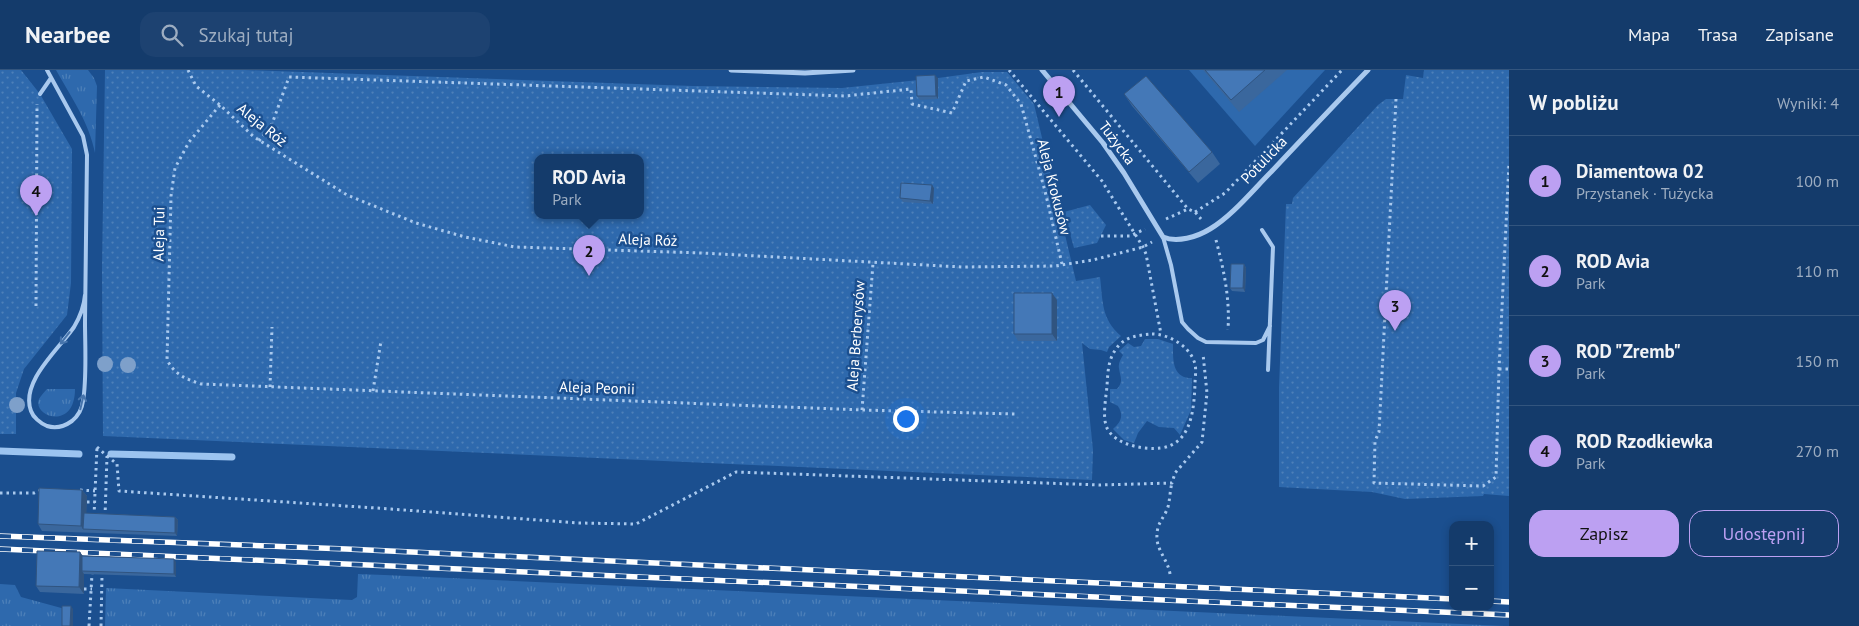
<!DOCTYPE html>
<html lang="pl">
<meta charset="utf-8">
<style>
:root{--surface:#143b6b;--page:#1d4271;--text:#f1f3f6;--muted:#9dadc1;--line:#33557e;--accent:#bca0f2}
body{margin:0;font-family:"PT Sans",sans-serif;background:var(--page);color:var(--text)}
.controls{position:absolute;right:15px;bottom:15px;display:grid;overflow:hidden;border-radius:10px;box-shadow:0 2px 8px #0003}
.controls button{width:45px;height:45px;display:grid;place-items:center;padding:0;border:0;border-bottom:1px solid var(--line);background:var(--surface);color:var(--text);font:25px sans-serif}
.you{position:absolute;left:905px;top:348px;width:18px;height:18px;margin:-12px;border:4px solid #fff;border-radius:50%;background:#1a73e8;box-shadow:0 0 0 8px #1a73e833}
.badge{display:grid;place-items:center;width:32px;height:32px;border-radius:50%;background:var(--accent);color:#111;font-size:16px;font-weight:700}
.pin{position:absolute;translate:-50% -41px;filter:drop-shadow(0 1px 2px #0008)}
.pin::after{content:'';position:absolute;top:26px;width:18px;height:15px;background:inherit;clip-path:polygon(0 0,100% 0,50% 100%)}
.popup{position:absolute;left:534px;top:84px;width:110px;height:65px;box-sizing:border-box;display:grid;place-content:center;border-radius:10px;background:var(--surface);filter:drop-shadow(0 1px 4px #0005);font-size:16px;white-space:nowrap;color:var(--muted)}
.popup b{font-size:19px;color:var(--text)}
.popup::after{content:'';position:absolute;left:50%;top:100%;margin-left:-10px;border:10px solid transparent;border-top-color:var(--surface)}
.list{margin:0;padding:0;list-style:none}
h2{display:flex;justify-content:space-between;align-items:center;height:65px;margin:0;padding:0 20px;font-size:21px}
h2 small{font-size:16px;font-weight:400;color:var(--muted)}
.list li{display:grid;grid-template-columns:32px 1fr auto;gap:15px;align-items:center;box-sizing:border-box;height:90px;padding:0 20px;border-top:1px solid var(--line)}
.list b{display:block;font-size:19px;white-space:nowrap}
.list p{margin:0;font-size:16px;white-space:nowrap;color:var(--muted)}
.list em{font-size:16px;font-style:normal;color:var(--muted)}
.actions{display:flex;gap:10px;padding:15px 20px}
.actions a{flex:1;padding:11px 0;border:1px solid var(--accent);border-radius:15px;text-align:center;font-size:18px;color:var(--accent)}
.actions .main{background:var(--accent);color:#111}
.icon{flex:none;width:28px;height:28px;fill:none;stroke:currentColor;stroke-width:2;stroke-linecap:round;stroke-linejoin:round}
.map{position:relative;flex:none;width:1509px;height:556px;overflow:hidden}
header{display:flex;align-items:center;gap:30px;box-sizing:border-box;height:70px;padding:0 25px;background:var(--surface);border-bottom:1px solid var(--line)}
header strong{font-size:24px}
nav{display:flex;gap:28px;margin-inline-start:auto;font-size:18px}
.search{width:350px;height:45px;background:var(--page);display:flex;align-items:center;gap:12px;box-sizing:border-box;padding:0 18px;border-radius:15px;color:var(--muted);font-size:19px}
main{display:flex}
aside{flex:1;background:var(--surface)}
.map>svg:first-child{display:block}
</style>
<header>
<strong>Nearbee</strong>
<div class="search"><svg class="icon" aria-label="search" viewBox="0 0 24 24"><circle cx="10" cy="10" r="6"/><path d="M15 15l6 6"/></svg>Szukaj tutaj</div>
<nav><a>Mapa</a><a>Trasa</a><a>Zapisane</a></nav>
</header>
<main>
<div class="map">
<svg width="1509" height="556" viewBox="0 0 1509 556">
<defs>
<pattern id="grass-tufts" width="24" height="20" patternUnits="userSpaceOnUse" patternTransform="scale(1.25)"><rect width="24" height="20" fill="#2e69ad"/><path d="M3 7l-1-3M5 7V3M7 7l1-3M15 17l-1-3M17 17v-4M19 17l1-3" fill="none" stroke="#4d80b9"/></pattern>
<pattern id="park-dots" width="8" height="8" patternUnits="userSpaceOnUse" patternTransform="scale(1.25)"><rect width="8" height="8" fill="#2e69ad"/><path d="M2 2h.1M6 6h.1" fill="none" stroke="#4d80b9" stroke-width="1.8" stroke-linecap="round"/></pattern>
</defs>
<rect width="100%" height="100%" fill="#1b4f8f"/>
<path fill="url(#grass-tufts)" d="M56,0H88L94,8L97,16L95,83C89,52 71,27 56,0Z
M47,319H75C75,361 32,347 39,329C41,326 44,322 47,319Z
M358,504L384,505L1504,556H105L106,518L352,530L357,527Z
M0,514L15,515L21,527L65,539V556H0Z"/>
<path fill="url(#park-dots)" fill-rule="evenodd" d="M0,0H21L40,24L72,79L71,213L67,245L24,299L16,323V364H0Z
M105,0H244L693,16L842,18L938,8L982,2H1007L1034,34L1076,211L1100,207C1103,231 1101,249 1121,266L1109,277L1107,282L1101,280L1090,279L1082,273L1093,380L1092,410L103,366L102,200ZM538,87H640V145H538Z
M1424,0H1509V426L1484,424L1483,426L1405,429L1372,422L1279,417V318L1286,134H1292L1293,128L1378,35L1386,29H1403L1406,5L1423,8Z
M1090,135L1106,155L1097,173L1074,178L1064,142Z
M1145,269H1158L1173,274C1173,290 1172,308 1192,308L1191,340L1180,365L1174,358L1159,357L1147,351L1138,363L1134,373L1124,370L1113,359C1121,352 1124,346 1118,336L1110,332V319H1117C1124,311 1120,307 1119,298C1118,293 1121,289 1123,285L1119,281L1128,273L1134,277L1141,276Z"/>
<path fill="#2e69ad" d="M1189,0H1325L1255,76Z"/>
<g fill="none" stroke-linecap="round" stroke-linejoin="round">
<path stroke="#9cc4f0" stroke-width="7" d="M0,381L79,384
M111,384L232,387"/>
<path stroke="#a9c9ee" stroke-width="3" stroke-dasharray="2.5 4" stroke-linecap="butt" d="M188,0L196,16L220,35L254,67L347,125L416,153L465,167L515,177L702,183L962,197L1055,196L1093,190L1143,177L1152,172
M1009,0L1102,111L1143,177L1146,184L1161,264
M1073,0L1188,139L1195,142L1201,149
M1396,29L1379,362L1375,371L1374,413L1483,416L1496,407L1499,299L1509,93
M220,35L189,72L175,98L171,126L167,290C175,305 186,309 201,314L862,340L1015,344
M259,71L272,54L289,7L845,26L911,19L912,34L952,43L966,11L984,7L1006,15L1021,34L1045,121L1062,194
M1195,142L1225,123L1342,0
M1166,149L1188,139
M1101,166H1130L1145,159
M1216,170C1224,201 1230,228 1228,260
M36,236L37,34
M1152,264C1168,264 1188,275 1194,291C1197,298 1195,307 1195,314C1194,338 1192,374 1161,378C1144,380 1115,375 1107,358C1102,347 1106,328 1107,316C1108,300 1108,287 1120,274C1129,266 1140,265 1152,264Z
M1499,299H1509
M270,317L272,257
M373,321L381,271
M862,340L873,193
M97,377L107,386L105,447
M107,386L117,394L119,421L391,439L578,453L636,454L736,402L1100,415L1172,413L1175,403L1202,372L1207,323L1203,284
M80,420L95,421
M0,423H34L41,420
M87,432H95
M94,446L97,377
M1170,504C1168,491 1159,483 1157,470C1156,452 1163,451 1168,437C1170,429 1170,420 1172,413
M84,519H92
M89,556L92,504
M101,556L102,505"/>
<path stroke="#a9c9ee" stroke-width="4" d="M47,0L83,66L87,85C86,140 86,196 85,252C85,276 87,308 83,331C82,339 78,346 72,351C65,356 56,359 47,356C40,353 33,347 31,341C20,312 59,279 74,257C80,247 84,237 85,225
M40,24L51,8
M1262,160L1273,177L1268,300
M1163,167L1171,195L1182,252L1188,259L1198,268L1206,272L1256,273L1263,270L1270,256"/>
<path stroke="#a9c9ee" stroke-width="5" d="M731,0L805,3L853,0
M1042,0L1103,73L1124,103L1163,167C1177,173 1197,167 1210,159C1232,146 1253,120 1271,102C1303,68 1335,34 1368,0"/>
<defs>
<path id="rail" d="M0,466L346,479L1453,529
M0,479L1509,545
M1490,531L1509,532"/>
</defs>
<use href="#rail" stroke="#fff" stroke-width="5.5"/>
<use href="#rail" stroke="#1b4f8f" stroke-width="4" stroke-dasharray="11" stroke-linecap="butt"/>
</g>
<g fill="#7ea0ca">
<circle cx="105" cy="294" r="8"/>
<circle cx="128" cy="295" r="8"/>
<circle cx="17" cy="335" r="8"/>
</g>
<path fill="#3a679d" d="M1203,0H1287L1239,42Z
M938,8V29L920,30L917,26Z
M1124,24L1212,82L1220,94L1198,113L1132,36Z
M934,118L933,134L903,132L900,128Z
M1244,194L1246,198L1245,222L1232,221L1230,218Z
M1057,230V271H1018L1014,264Z
M82,420L87,426L86,443L175,447L178,450L177,466L42,461L38,454Z
M80,482L82,486L176,492V507L84,504V524L40,522L36,516Z"/>
<path fill="#305480" d="M935,5L938,8V29L936,26Z
M932,115L934,118L933,134L930,131Z
M1244,194L1246,198L1245,222L1243,218Z
M1052,223L1057,230V271L1052,264Z
M82,420L87,426L86,459H83L81,456Z
M175,447L178,450L177,466L175,463Z
M80,482L85,489L82,501L84,504V524L79,517Z
M174,489L176,492V507L174,504Z
M71,536L73,539V556H70Z"/>
<path fill="#4478b7" stroke="#305480" d="M1205,0H1265L1231,30Z
M935,5L936,26H917L916,6Z
M1146,6L1212,82L1189,102L1124,24Z
M901,113L932,115L930,131L900,128Z
M1231,194H1244L1243,218H1230Z
M1014,223H1052V264H1014Z
M39,418L82,420L81,456L38,454Z
M84,443L175,447V463L83,459Z
M37,481L80,482L79,517L36,516Z
M82,486L174,489V504L82,501Z
M62,536H71L70,556H62Z"/>
<defs><path id="oneway-shaft" d="M-6 0H5M1.5-3L5.5 0L1.5 3" fill="none" stroke-width="1.6" stroke-linecap="round" stroke-linejoin="round" transform="scale(1.25)"/></defs>
<g stroke="#4674ac">
<use href="#oneway-shaft" transform="translate(65 268) rotate(128)"/>
<use href="#oneway-shaft" transform="translate(82 332) rotate(-77)"/>
</g>
<g text-anchor="middle" stroke-width="5" stroke-linejoin="round" paint-order="stroke">
<g font-size="15" fill="#fff" stroke="#1b4f8f">
<text transform="translate(262 55) rotate(39)" y="5">Aleja Róż</text>
<text transform="translate(1117 73) rotate(53)" y="5">Tużycka</text>
<text transform="translate(1264 90) rotate(-46)" y="5">Potulicka</text>
<text transform="translate(1054 117) rotate(76)" y="5">Aleja Krokusów</text>
<text transform="translate(159 164) rotate(-89)" y="5">Aleja Tui</text>
<text transform="translate(648 170) rotate(2)" y="5">Aleja Róż</text>
<text transform="translate(856 266) rotate(-86)" y="5">Aleja Berberysów</text>
<text transform="translate(597 318) rotate(2)" y="5">Aleja Peonii</text>
</g>
</g>
</svg>
<div class="controls">
<button>+</button>
<button>−</button>
</div>
<div class="you"></div>
<div class="pin badge" style="left:1059px;top:47px">1</div>
<div class="pin badge" style="left:589px;top:206px">2</div>
<div class="popup"><b>ROD Avia</b>Park</div>
<div class="pin badge" style="left:1395px;top:261px">3</div>
<div class="pin badge" style="left:36px;top:146px">4</div>
</div>
<aside>
<h2>W pobliżu<small>Wyniki: 4</small></h2>
<ul class="list">
<li><span class="badge">1</span><div><b>Diamentowa 02</b><p>Przystanek · Tużycka</p></div><em>100 m</em></li>
<li><span class="badge">2</span><div><b>ROD Avia</b><p>Park</p></div><em>110 m</em></li>
<li><span class="badge">3</span><div><b>ROD &quot;Zremb&quot;</b><p>Park</p></div><em>150 m</em></li>
<li><span class="badge">4</span><div><b>ROD Rzodkiewka</b><p>Park</p></div><em>270 m</em></li>
</ul>
<div class="actions"><a class="main">Zapisz</a><a>Udostępnij</a></div>
</aside>
</main>
